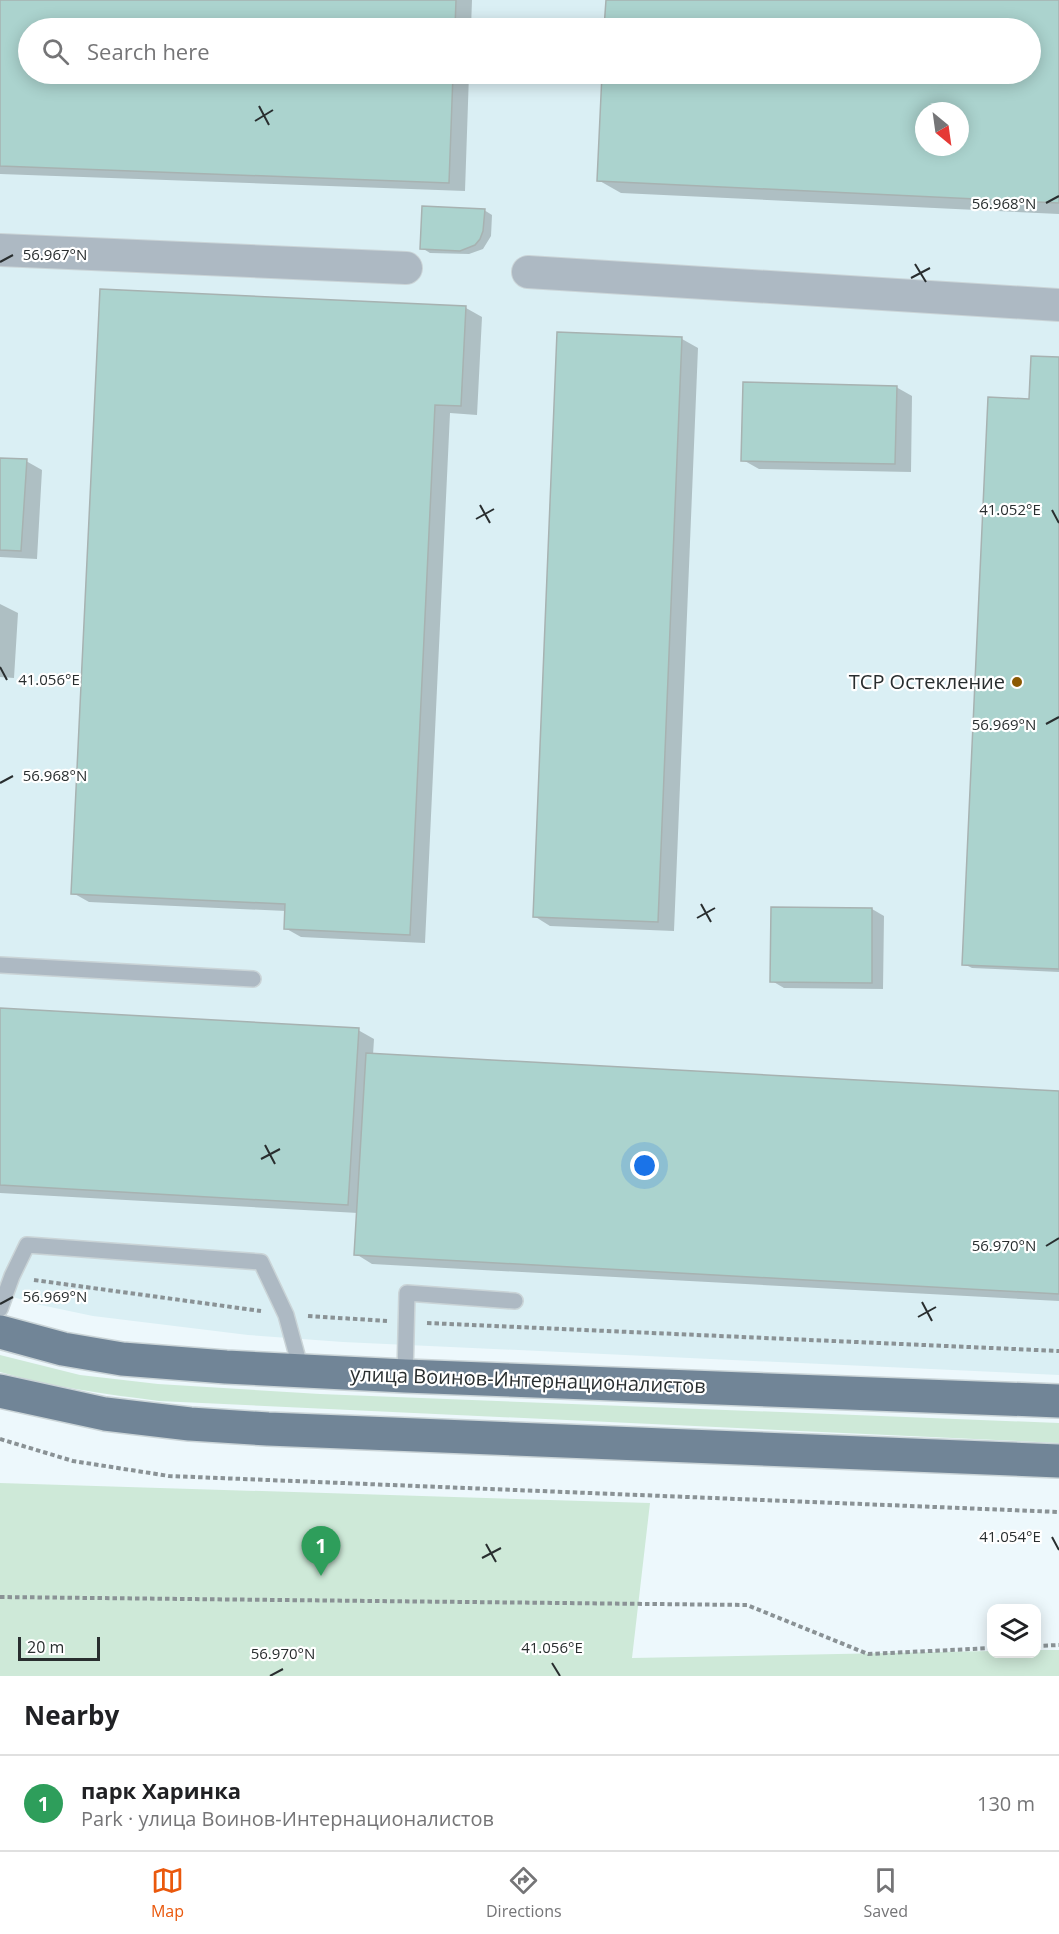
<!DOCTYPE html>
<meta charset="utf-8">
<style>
:root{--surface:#fff;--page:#f6f6f6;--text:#202124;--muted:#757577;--line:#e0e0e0;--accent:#ea580c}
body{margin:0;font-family:"Open Sans",sans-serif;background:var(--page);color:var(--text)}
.controls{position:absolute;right:18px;bottom:18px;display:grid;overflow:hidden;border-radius:12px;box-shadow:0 3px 15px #0003}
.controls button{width:54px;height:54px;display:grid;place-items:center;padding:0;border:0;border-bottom:2px solid var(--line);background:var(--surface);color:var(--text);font:30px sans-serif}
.compass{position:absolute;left:915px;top:102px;width:54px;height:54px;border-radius:50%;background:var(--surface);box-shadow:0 3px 15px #0003;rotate:151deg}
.scale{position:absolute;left:18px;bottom:15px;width:82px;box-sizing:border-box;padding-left:6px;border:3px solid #292e2f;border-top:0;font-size:16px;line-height:21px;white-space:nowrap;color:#292e2f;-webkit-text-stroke:4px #fff;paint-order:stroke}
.you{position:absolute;left:645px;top:1166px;width:21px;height:21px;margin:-15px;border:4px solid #fff;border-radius:50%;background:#1a73e8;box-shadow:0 0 0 9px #1a73e833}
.badge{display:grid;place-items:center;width:39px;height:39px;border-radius:50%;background:var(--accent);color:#fff;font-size:20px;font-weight:700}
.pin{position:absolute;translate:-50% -50px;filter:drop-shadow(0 2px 3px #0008)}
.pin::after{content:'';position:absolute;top:32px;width:21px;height:18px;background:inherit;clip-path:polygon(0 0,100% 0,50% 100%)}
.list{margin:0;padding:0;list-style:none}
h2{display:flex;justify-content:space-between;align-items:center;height:78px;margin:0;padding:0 24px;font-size:26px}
h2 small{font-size:20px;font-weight:400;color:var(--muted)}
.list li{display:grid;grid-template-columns:39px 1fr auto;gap:18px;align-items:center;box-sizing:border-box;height:96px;padding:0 24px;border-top:2px solid var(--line)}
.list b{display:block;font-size:22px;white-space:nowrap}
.list p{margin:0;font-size:20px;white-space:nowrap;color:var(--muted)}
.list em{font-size:20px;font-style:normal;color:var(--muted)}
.icon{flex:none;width:33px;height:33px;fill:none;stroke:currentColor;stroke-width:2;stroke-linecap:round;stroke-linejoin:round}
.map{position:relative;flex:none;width:1059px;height:1676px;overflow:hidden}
.search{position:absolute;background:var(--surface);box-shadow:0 3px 15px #0003;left:18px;right:18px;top:18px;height:66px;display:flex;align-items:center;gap:15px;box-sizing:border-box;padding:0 21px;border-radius:33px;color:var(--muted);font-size:22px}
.sheet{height:174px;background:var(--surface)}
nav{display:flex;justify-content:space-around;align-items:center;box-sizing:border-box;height:84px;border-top:2px solid var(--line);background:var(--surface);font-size:16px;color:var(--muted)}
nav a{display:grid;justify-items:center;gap:3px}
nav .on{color:var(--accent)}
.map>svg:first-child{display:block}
</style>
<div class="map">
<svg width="1059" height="1676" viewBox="0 0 1059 1676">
<rect width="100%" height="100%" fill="#edf8fc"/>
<path fill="#daeff4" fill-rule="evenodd" d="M0,0H1059V1375L343,1342L248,1335L93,1316L36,1304L0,1293ZM28,28H1030V74H28ZM924,111H960V147H924Z"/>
<path fill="#cee9d8" d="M0,1355L80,1375L158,1384L320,1394L1059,1423V1443L159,1401C105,1394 52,1387 0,1372Z
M0,1483L650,1503L632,1658L991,1651L992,1654H1036L1037,1650H1059V1676H0Z"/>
<path fill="#0003" fill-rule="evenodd" d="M0,0H472L471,28H28V74H469L465,191L0,174Z
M607,0H1059V214L621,193L598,180L603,74H1030V28H606ZM924,111H960V147H924Z
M484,210L492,215L491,236L483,249L469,254L430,253L422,248Z
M466,308L482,317L477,415L450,413L425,943L301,937L285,928L286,911L89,902L73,893Z
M682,339L698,348L674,931L550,926L534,916Z
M1059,359V972L972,968L964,964L1030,400Z
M896,387L912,396L911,472L759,469L743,460Z
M0,459L26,461L42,470L37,559L0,557Z
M0,604L18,613L14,678L0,677Z
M872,909L884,916L883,989L784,988L772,981Z
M0,1009L358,1030L374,1039L373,1055L1059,1093V1301L372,1264L356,1254L358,1213L0,1193Z"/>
<path fill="#abd3ce" stroke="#a7b2b1" stroke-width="1.5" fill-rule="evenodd" d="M0,0H456L455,28H28V74H453L449,183L0,166Z
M606,0H1059V203L597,181L602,74H1030V28H604ZM924,111H960V147H924Z
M422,206L485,209L483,231L480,239L475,245L460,251L420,249Z
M100,289L466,306L461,406L435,405L410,935L284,929L285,904L71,894Z
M557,332L682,337L658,922L533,917Z
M1031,356L1059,357V969L962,965L988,397L1029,399Z
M743,382L897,386L895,464L741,461Z
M0,458L27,459L21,551L0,550Z
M771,907L872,908V983L770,982Z
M0,1008L359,1028L348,1205L0,1185Z
M366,1053L1059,1091V1294L354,1255Z"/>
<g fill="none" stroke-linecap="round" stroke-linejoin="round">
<defs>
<path id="service" d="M0,965L253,979
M0,1309L12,1276L27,1245L261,1262L286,1315L301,1370
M405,1376L407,1293L515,1301"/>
<path id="minor" d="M0,250L406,268
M528,272L1059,305"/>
<path id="primary" d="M0,1332L63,1349L122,1359L226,1367L405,1376L1059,1401
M0,1391L105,1414L190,1424L268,1429L1059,1461"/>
</defs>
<use href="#service" stroke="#cad4d7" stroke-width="18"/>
<use href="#minor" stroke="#cad4d7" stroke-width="34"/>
<use href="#primary" stroke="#cad4d7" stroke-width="36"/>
<path stroke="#8a9295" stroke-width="4" stroke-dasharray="4.5 3" stroke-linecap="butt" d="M34,1280L261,1311
M308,1316L387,1321
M427,1323L1059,1351
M0,1439L73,1461L169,1476L1059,1512
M0,1597L747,1605L868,1654L992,1648
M1036,1646L1059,1645"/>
<use href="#service" stroke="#adb9c3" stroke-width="15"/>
<use href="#minor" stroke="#adb9c3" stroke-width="32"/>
<use href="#primary" stroke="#718597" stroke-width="33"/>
</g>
<path fill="none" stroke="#292e2f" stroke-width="2" d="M259,106L269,125M255,121L273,110M1046,203L1059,196M0,262L13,255M915,264L926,282M911,278L930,268M480,505L490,523M1052,510L1059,523M476,519L494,509M0,667L7,680M1046,724L1059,717M0,783L13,776M701,904L711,922M697,918L715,908M265,1145L275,1164M261,1159L280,1149M1046,1246L1059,1238M922,1302L932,1321M0,1304L13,1297M918,1317L936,1307M1052,1537L1059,1550M486,1544L496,1562M482,1558L501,1548M552,1663L560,1676M270,1676L283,1669"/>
<circle fill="#8b5903" stroke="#fff" stroke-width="2" cx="1017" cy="682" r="6"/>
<g text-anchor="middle" stroke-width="4.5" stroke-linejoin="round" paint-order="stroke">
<g font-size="20" fill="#292e2f" stroke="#fff" text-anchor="end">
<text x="1005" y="689">ТСР Остекление</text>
</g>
<g font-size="20" fill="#292e2f" stroke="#fff">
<text transform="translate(528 1380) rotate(2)" y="7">улица Воинов-Интернационалистов</text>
</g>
</g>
<g font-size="15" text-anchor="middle" fill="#292e2f" stroke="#fff" stroke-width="4.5" stroke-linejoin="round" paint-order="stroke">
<text x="1004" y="209">56.968°N</text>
<text x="55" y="260">56.967°N</text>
<text x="1010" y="515">41.052°E</text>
<text x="49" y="685">41.056°E</text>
<text x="1004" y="730">56.969°N</text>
<text x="55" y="781">56.968°N</text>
<text x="1004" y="1251">56.970°N</text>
<text x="55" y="1302">56.969°N</text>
<text x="1010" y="1542">41.054°E</text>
<text x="552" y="1653">41.056°E</text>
<text x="283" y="1659">56.970°N</text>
</g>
</svg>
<div class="controls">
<button><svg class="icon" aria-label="layers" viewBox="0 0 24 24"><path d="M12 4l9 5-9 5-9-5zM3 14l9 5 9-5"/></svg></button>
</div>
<svg class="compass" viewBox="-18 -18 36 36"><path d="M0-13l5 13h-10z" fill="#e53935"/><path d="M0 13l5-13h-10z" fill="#757577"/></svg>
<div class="scale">20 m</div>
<div class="you"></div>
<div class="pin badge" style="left:321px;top:1576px;background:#2e9e5b">1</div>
<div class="search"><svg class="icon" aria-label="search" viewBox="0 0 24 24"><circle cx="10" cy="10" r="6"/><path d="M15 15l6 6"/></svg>Search here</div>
</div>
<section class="sheet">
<h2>Nearby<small></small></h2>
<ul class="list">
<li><span class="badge" style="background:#2e9e5b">1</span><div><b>парк Харинка</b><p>Park · улица Воинов-Интернационалистов</p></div><em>130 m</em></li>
</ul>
</section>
<nav>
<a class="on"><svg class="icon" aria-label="map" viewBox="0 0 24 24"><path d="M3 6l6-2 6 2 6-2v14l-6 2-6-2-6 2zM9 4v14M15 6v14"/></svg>Map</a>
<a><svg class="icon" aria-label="directions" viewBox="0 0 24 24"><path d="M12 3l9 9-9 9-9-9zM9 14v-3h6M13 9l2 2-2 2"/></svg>Directions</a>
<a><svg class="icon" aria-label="saved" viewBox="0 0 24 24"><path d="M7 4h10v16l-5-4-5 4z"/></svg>Saved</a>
</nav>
